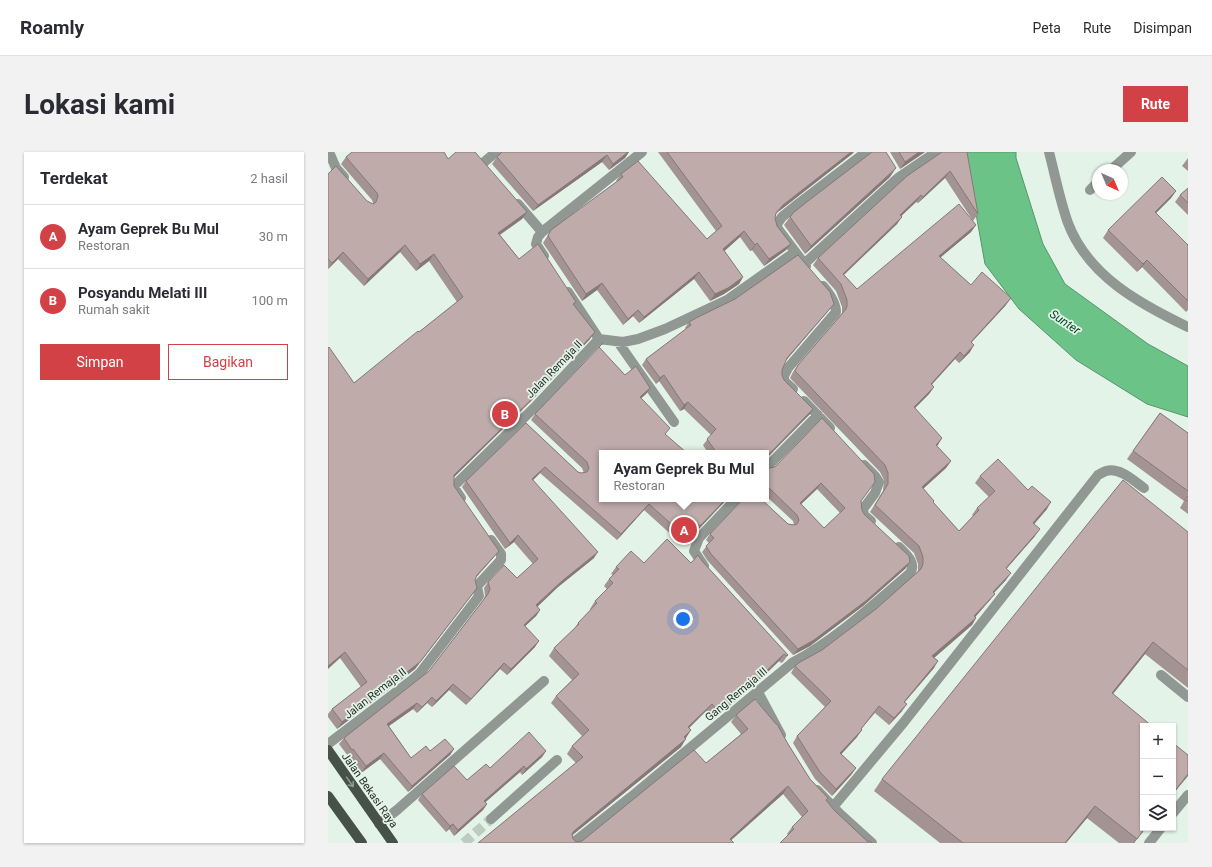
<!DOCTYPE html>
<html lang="id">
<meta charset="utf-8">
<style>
:root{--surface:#fff;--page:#f2f2f3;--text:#2b2b33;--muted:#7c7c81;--line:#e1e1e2;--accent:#d14145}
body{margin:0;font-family:Roboto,sans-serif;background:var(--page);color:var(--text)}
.controls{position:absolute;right:12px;bottom:12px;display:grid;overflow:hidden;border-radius:0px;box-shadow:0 1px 3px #0004}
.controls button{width:36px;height:36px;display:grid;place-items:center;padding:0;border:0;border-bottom:1px solid var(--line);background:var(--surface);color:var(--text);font:20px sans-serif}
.compass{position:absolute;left:764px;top:12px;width:36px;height:36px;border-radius:50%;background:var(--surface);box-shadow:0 1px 3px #0004;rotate:136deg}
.you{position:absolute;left:355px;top:467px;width:14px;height:14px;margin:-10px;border:3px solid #fff;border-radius:50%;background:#1a73e8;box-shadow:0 0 0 6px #1a73e833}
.badge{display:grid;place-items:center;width:26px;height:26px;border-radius:50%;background:var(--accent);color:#fff;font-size:13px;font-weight:700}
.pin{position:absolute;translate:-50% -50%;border:2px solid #fff;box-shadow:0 1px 4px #0006}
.popup{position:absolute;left:271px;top:298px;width:170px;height:52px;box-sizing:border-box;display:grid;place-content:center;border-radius:0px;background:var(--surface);filter:drop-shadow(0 1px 3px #0005);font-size:13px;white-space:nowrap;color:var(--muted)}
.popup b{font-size:15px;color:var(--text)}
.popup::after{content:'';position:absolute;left:50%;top:100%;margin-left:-8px;border:8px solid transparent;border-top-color:var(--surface)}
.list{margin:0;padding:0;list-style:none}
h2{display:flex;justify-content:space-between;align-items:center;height:52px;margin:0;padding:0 16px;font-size:17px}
h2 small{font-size:13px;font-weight:400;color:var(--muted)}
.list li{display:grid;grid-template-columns:26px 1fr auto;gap:12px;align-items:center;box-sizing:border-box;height:64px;padding:0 16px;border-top:1px solid var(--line)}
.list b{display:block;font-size:15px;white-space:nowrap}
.list p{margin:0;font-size:13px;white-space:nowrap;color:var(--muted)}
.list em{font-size:13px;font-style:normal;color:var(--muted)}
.actions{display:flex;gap:8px;padding:12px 16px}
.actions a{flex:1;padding:9px 0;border:1px solid var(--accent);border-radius:0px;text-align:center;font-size:14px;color:var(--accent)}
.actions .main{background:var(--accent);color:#fff}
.icon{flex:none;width:22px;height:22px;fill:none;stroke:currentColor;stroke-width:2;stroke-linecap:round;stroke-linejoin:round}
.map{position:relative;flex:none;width:860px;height:691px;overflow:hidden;border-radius:0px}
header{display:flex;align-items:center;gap:24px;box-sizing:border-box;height:56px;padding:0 20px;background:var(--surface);border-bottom:1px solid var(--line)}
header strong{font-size:19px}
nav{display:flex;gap:22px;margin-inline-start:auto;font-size:14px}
.intro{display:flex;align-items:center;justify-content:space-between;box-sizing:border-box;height:96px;padding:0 24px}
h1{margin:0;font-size:28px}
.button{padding:10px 18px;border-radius:0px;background:var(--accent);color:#fff;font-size:14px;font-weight:700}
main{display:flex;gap:24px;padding:0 24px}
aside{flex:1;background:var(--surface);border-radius:0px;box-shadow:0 1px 3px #0004}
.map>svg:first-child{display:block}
</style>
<header>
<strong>Roamly</strong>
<nav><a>Peta</a><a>Rute</a><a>Disimpan</a></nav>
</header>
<div class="intro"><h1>Lokasi kami</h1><a class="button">Rute</a></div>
<main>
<aside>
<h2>Terdekat<small>2 hasil</small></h2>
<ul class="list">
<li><span class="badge">A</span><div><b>Ayam Geprek Bu Mul</b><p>Restoran</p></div><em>30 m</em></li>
<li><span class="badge">B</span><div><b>Posyandu Melati III</b><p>Rumah sakit</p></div><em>100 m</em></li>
</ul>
<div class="actions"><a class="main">Simpan</a><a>Bagikan</a></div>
</aside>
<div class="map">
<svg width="860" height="691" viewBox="0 0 860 691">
<rect width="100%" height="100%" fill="#e3f3e7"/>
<path fill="#6cc388" stroke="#57966b" d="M637,0H688V6L715,92L737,132L820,192L860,214V265L819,252L748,208L691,157L657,112Z"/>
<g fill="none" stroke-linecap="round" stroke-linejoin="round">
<path stroke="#bdcbc1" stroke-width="10" stroke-dasharray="10 5" stroke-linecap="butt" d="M136,691L163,667"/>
<path stroke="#919792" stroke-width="10" d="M1,0L8,16L16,25
M721,0C727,23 732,49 740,71C760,124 812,152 860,175
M155,11L168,0
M783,18L803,0
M762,38L770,30
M190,52L214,80
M216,104L208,92L210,85L214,80L314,0
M476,112L570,26L608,0
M478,114L450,77L449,72L454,65L470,52L538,0
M240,140L271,187
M271,187L295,190L310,187L337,177L399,148L467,100
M290,190L346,270
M465,237L456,229V224L460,216L508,160C508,150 501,141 495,134
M476,249L502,276
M536,313L547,324L551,330L547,341L535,357L536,363L543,369
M438,316L490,263
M133,346L127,337V333L208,254L271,187
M376,414L366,399L371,386L408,347
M833,523L860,545
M430,540L453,583
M0,592L84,528L92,521L151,444L149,434L173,408V402L163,388
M489,638L512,662L544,691
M505,655L576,570L770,323C772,322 775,320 778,319C792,315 806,329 816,336
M845,661L860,643
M163,667L229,608
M51,672L69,658L216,529
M245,691L303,645L464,511C507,488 544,454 581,422C590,412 578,402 571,395
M821,691L833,676"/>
<path stroke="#465148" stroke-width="10" d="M0,598L65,691
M0,644L34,691"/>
</g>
<path fill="#a39392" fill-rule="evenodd" d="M301,0L297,6L281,18L274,10L205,59L164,12L169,5Z
M330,0H526L524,2L450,60L448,62L447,66L458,98L436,114L424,98L422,99L412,85L396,99L415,125L411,132L396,142L382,149L366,127L311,171L305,164L295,173L269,138L254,149L215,91L223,78L289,30L288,29L293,22L379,87L388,79Z
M562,0H597L572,17Z
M614,0L650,62L645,69L617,26L590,51L588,50L573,64L569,72L516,123L529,137L648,73L643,80L612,105L643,133L678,153L644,190L642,200L631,211L627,207L604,232L606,235L601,242L587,256L609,294L623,309L618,316L595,337L605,351L631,379L645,364L644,363L649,356L661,345L647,331L652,324L719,357L706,372L707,384L678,417V428L666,441L662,448L647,465L648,466L644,473L606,506V516L576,550L574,559L561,573L547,561L533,577L529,585L513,602L528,616L523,623L504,644L487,627L465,591L469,584L497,555L463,521L467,514L494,498L548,457L590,419V412L586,401L542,360L555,339L556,328L552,320L462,226L465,220L470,213L514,161V155L508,139L485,113L490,106Z
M18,5L120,7L199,60L194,67L172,83L191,107L248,150L246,153L262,187L203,249L126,325V334L166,405L148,425L144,442L87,517L9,577L0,565V562L4,557L33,535L12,506L26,231L129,150L101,109L88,119L72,100L36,134L10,107L0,117V22L39,49L45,52V51L44,48L13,12Z
M860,6V19L854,14Z
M562,25L477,102L456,73L465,61Z
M860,36V63L847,50L852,43Z
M848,39L843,46L828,61L860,93V158L858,160L814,115L809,120L775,86L780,78Z
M506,152L501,158L458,208L454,218V223L456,228L485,257L481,263L438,301H380L375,293L383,283L356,257L352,259L331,229L328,232L314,213L318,207L358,177L357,176L361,170Z
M271,196L297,223L322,236L318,242L313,246L274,347H399L368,380L359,372L347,386L316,358L289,388L212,321L205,328L266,406L230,435L209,454L212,458L208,464L197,474L207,495L179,523L172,517L138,553L121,538L104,555L99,551L89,561L85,557L61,574L83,606L102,599L126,597L122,603L80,640L52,607L33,621L21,603L20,604L11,592L16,586L101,519L156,447L157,443L156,436L160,430L189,426L205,412L186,390L177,397L134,335L138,329L198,271L250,320L253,321H256L254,316L203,268L207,262Z
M832,261L860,281V362L852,356L856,349L799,307Z
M494,266L533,349L534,358L578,416L535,454L482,494L465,503L379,408L374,400L381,391L378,388L382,382L413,349L414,347H433L460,372L466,373L465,369L438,344V314L441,316L447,315ZM489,337L512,361L496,376L473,352Z
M860,380V536L817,502L785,542L815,676L806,691H791L759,666L738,691H612L546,639L554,627Z
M374,409L460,503L455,510L453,511L451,509L423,536L386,567L378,559L361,576L357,586L353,595L244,683L245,687L248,690L254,689L378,611L413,582L403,570L408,563L460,592L482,627L500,646L498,648L506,658L540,690L544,691L460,683L459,682L464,675L474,665L455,642L403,688L150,691L248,611L239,602L244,594L254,584L223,551L228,544L244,528L221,504L226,496L246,477L250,471L263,458L262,457L267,449L279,437L276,434L281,427L285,423L283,422L288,415L316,411H363Z
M218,599L214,605L194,623L192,620L157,650L159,652L155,658L126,684L121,677L118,680L90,648L94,642L139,628L162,616Z"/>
<path fill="#857877" d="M300,0H301L297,6L281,18L285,12Z
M523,0H526L524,2L450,60L455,53Z
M591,0H597L572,17L577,10Z
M279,3L274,10L205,59L210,53Z
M568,16L562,25L477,102L483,94Z
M622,19L617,26L590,51L595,45Z
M848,39L843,46L822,67L827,60Z
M593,43L588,50L567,70L572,63Z
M199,60L194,67L165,87L170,81Z
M574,65L569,72L510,128L515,122Z
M648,73L643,80L606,111L611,104Z
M416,79L412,85L391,104L395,97Z
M429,91L424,98L422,99L427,93Z
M463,92L458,98L436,114L441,107Z
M77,93L72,100L36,134L40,127Z
M15,100L10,107L0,117L4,111Z
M106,102L101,109L88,119L92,112Z
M819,108L814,115L809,120L815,112Z
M371,120L366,127L311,171L316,165Z
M415,125L411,132L396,142L382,149L387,142Z
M274,131L269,138L254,149L258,142Z
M683,146L678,153L638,196L643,190Z
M506,152L501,158L455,212L459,206Z
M310,158L305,164L295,173L300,167Z
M267,180L262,187L203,249L121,330L126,323Z
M646,193L642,200L631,211L636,204Z
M632,200L627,207L598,239L603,232Z
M336,223L331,229L328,232L332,226Z
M606,235L601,242L581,262L586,255Z
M322,236L318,242L308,251L312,245Z
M360,250L356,257L352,259L356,253Z
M485,257L481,263L438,307V305Z
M614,286L610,293L603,299L608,293Z
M623,309L618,316L589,342L594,335Z
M217,315L212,321L200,333L204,327Z
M493,331L489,337L468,357L472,351Z
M398,347H399L368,380L372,374Z
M723,350L719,357L701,378L705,371Z
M321,352L316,358L289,388L293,382Z
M712,377L707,384L673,423L678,416Z
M190,383L186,390L177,397L182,391Z
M171,399L166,405L144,430L149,423Z
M270,400L266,406L230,435L204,460L208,453L234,429Z
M582,410L578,416L535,454L482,494L465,503L470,497Z
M683,421L678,428L660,447L665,440Z
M149,436L87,517L9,577L14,570Z
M667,442L662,448L642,471L646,464Z
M212,458L208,464L192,479L196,473Z
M648,466L644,473L600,511L604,504Z
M211,489L207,495L179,523L183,517Z
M825,490L817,502L776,553L784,541Z
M17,500L12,506L0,517V514Z
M456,502L451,509L423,536L386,567L391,560Z
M610,509L606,516L571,557L576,550Z
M176,511L172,517L138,553L143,547Z
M125,532L121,538L104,555L108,549Z
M104,545L99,551L89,561L94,555Z
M89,551L85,557L55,578L59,572Z
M384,552L378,559L355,582L360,575Z
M579,552L574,559L561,573L566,566Z
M363,578L358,586L351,593L356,585Z
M534,578L529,585L508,608L512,601Z
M358,587L353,595L241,686L246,679Z
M126,597L122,603L80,640L84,634Z
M218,599L214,605L194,623L198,617Z
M56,601L52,607L33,621L38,614Z
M196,614L192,620L152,655L156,649Z
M528,616L523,623L504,644L508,637Z
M860,622V624L845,642V641Z
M460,634L455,642L400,691L402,687Z
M159,652L155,658L126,684L130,678Z
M767,654L759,666L738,691H737Z
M125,672L121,677L118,680L122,674Z
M817,676H818L806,691H805Z"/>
<path fill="#beabaa" stroke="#857877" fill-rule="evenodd" d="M24,0H116L120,7L128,0H147L199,60L170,81L191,107L210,92L248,150L245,152L267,180L208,243L126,323V334L171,399L149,423L147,428L149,436L92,510L14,570L4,557L39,530L17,500L0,514V196L1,195L26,231L90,179L91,180L135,145L106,102L92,112L77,93L40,127L15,100L4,111L0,107V22L8,14L39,49L45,52L48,50L50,44L49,41L18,5Z
M174,0H300L285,12L279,3L210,53L169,5Z
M339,0H523L455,53L448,61L447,66L449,74L463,92L441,107L429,91L427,93L416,79L395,97L415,125L400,136L387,142L371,120L316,165L310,158L300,167L274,131L258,142L220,84L223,78L295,25L293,22L310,9L379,87L394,74Z
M544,0H558L568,16L483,94L462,65L465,61L480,49Z
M571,0H591L577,10Z
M614,0H639L650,62L622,19L595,45L593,43L572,63L574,65L515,122L529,137L631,52L648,73L611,104L643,133L654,120L683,146L643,190L646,193L636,204L632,200L603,232L606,235L586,255L614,286L608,293L623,309L594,335L606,349L605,350L631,379L651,358L649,356L667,339L652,324L670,307L700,338L704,334L723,350L705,371L712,377L678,416L683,421L665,440L667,442L646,464L648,466L604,504L610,509L576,550L579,552L566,566L551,554L533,577L534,578L512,601L528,616L508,637L492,620L469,584L503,549L467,514L472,510L494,498L548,457L593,417L595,412V405L591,394L547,353L560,332V321L557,313L467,219L470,213L518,157L519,154V148L513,132L490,106L579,24Z
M834,25L848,39L827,60L860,93V149L819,108L815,112L780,78Z
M860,36V51L852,43Z
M470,103L502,140L506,152L459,206L454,218V223L456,228L485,257L438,305V301H389L379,287L388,277L360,250L356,253L336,223L332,226L318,207L363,173L361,170L368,166L407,147Z
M275,191L271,195L297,223L308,214L322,236L312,245L342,276L337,282L359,301H274V347H398L372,374L363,366L352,380L321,352L293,382L217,315L204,327L270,400L234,429L208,453L212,458L196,473L211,489L183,517L176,511L143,547L125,532L108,549L104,545L94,555L89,551L59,572L83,606L98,594L102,599L117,587L126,597L84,634L56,601L38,614L25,597L24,598L16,586L101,519L160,442L162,437L160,430L176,413L189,426L210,407L190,383L182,391L138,329L198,271L250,320L253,321L259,320L261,316L259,310L207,262Z
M832,261L860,281V339L805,299Z
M494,266L546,322L547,330L533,349L534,358L536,362L581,404L582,410L539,448L486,488L470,497L383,402L378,394L386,386L382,382L415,347H433L460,372L466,373L469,372L471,368L469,363L441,336L438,335V314L441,316L447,315ZM493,331L517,356L496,376L472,351Z
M795,328L860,380V518L825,490L784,541L824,574H815V676H817L809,687L767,654L737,691H635L554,627Z
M860,344V349L857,348Z
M339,387L363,411L370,403L374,409L460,503L459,504L456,502L428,529L391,560L384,552L360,575L363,578L356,585L358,587L246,679L244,682L245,687L248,690L254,689L366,598L378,611L420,577L408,563L427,547L448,572H449L460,592L482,627L500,646L498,648L506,658L540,690L542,689L544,691H452L466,677L464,675L480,659L460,634L402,687L406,691H150L255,605L244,594L261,578L228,544L251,522L226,496L251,472L250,471L269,451L267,449L285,431L281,427L291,417L288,415L303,399L316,411Z
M201,580L218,599L198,617L196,614L156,649L159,652L130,678L125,672L122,674L94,642L126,614L139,628L158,612L162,616Z
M845,591L860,603V622L845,641Z"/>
<defs><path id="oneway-shaft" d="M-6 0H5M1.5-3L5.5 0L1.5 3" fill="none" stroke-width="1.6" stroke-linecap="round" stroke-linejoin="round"/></defs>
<use stroke="#8d9a90" href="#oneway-shaft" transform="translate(22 630) rotate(55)"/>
<g text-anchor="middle" stroke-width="3.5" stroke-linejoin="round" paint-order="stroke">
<g font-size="11" fill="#272d28" stroke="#e3f3e7">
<text transform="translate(226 217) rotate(-46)" y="4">Jalan Remaja II</text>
<text transform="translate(47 541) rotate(-38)" y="4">Jalan Remaja II</text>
<text transform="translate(408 542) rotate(-40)" y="4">Gang Remaja III</text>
<text transform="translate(42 638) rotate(55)" y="4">Jalan Bekasi Raya</text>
</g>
<g font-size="12" font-style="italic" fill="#004520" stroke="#e3f3e7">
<text transform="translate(737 170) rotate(34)" y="4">Sunter</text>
</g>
</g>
</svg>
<div class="controls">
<button>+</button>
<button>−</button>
<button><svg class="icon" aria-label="layers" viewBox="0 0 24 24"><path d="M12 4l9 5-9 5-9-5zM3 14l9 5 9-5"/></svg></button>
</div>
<svg class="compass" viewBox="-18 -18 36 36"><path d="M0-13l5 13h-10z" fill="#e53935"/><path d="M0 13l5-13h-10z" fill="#7c7c81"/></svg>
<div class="you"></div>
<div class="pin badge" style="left:356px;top:378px">A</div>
<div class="popup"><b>Ayam Geprek Bu Mul</b>Restoran</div>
<div class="pin badge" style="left:177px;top:262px">B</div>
</div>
</main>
